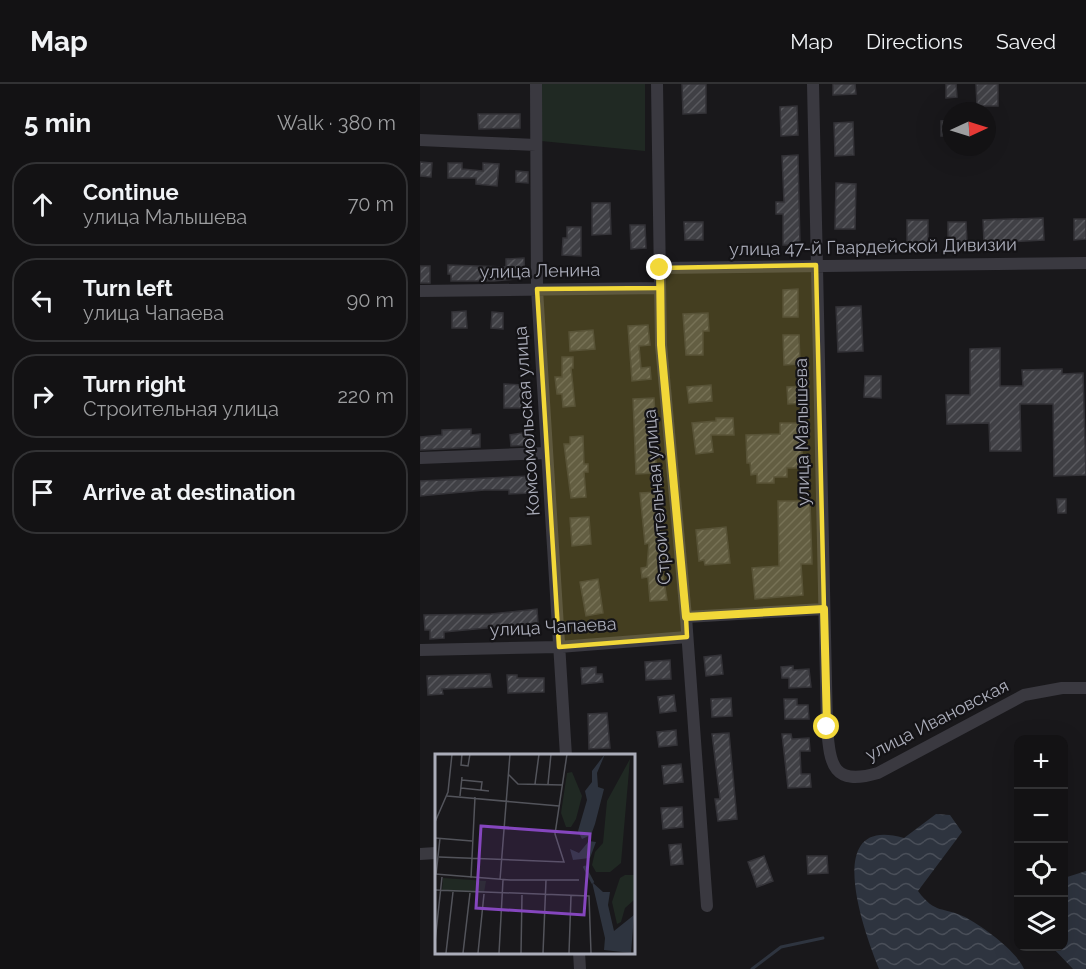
<!DOCTYPE html>
<meta charset="utf-8">
<style>
:root{--surface:#131214;--page:#202022;--text:#f1f3f6;--muted:#9d9ea0;--line:#323234}
body{margin:0;font-family:Raleway,sans-serif;background:var(--page);color:var(--text)}
.controls{position:absolute;right:18px;bottom:18px;display:grid;overflow:hidden;border-radius:12px;box-shadow:0 6px 24px #0002}
.controls button{width:54px;height:54px;display:grid;place-items:center;padding:0;border:0;border-bottom:2px solid var(--line);background:var(--surface);color:var(--text);font:30px sans-serif}
.compass{position:absolute;left:522px;top:18px;width:54px;height:54px;border-radius:50%;background:var(--surface);box-shadow:0 6px 24px #0002;rotate:86deg}
.stop{position:absolute;width:18px;height:18px;margin:-14px;border:4px solid #f2d839;border-radius:50%;background:#fff}
.stop.end{background:#f2d839;border-color:#fff;box-shadow:0 2px 6px #0008}
.list{margin:0;padding:0;list-style:none}
h2{display:flex;justify-content:space-between;align-items:center;height:78px;margin:0;padding:0 24px;font-size:26px}
h2 small{font-size:20px;font-weight:400;color:var(--muted)}
.list li{display:grid;grid-template-columns:39px 1fr auto;gap:18px;align-items:center;box-sizing:border-box;height:84px;margin:0 12px 12px;padding:0 12px;border:2px solid var(--line);border-radius:24px}
.list b{display:block;font-size:22px;white-space:nowrap}
.list p{margin:0;font-size:20px;white-space:nowrap;color:var(--muted)}
.list em{font-size:20px;font-style:normal;color:var(--muted)}
.icon{flex:none;width:33px;height:33px;fill:none;stroke:currentColor;stroke-width:2;stroke-linecap:round;stroke-linejoin:round}
.map{position:relative;flex:none;width:666px;height:885px;overflow:hidden}
header{display:flex;align-items:center;gap:36px;box-sizing:border-box;height:84px;padding:0 30px;background:var(--surface);border-bottom:2px solid var(--line)}
header strong{font-size:28px}
nav{display:flex;gap:33px;margin-inline-start:auto;font-size:21px}
main{display:flex}
aside{flex:1;background:var(--surface)}
.map>svg:first-child{display:block}
</style>
<header>
<strong>Map</strong>
<nav><a>Map</a><a>Directions</a><a>Saved</a></nav>
</header>
<main>
<aside>
<h2>5 min<small>Walk · 380 m</small></h2>
<ul class="list">
<li><svg class="icon" aria-label="ahead" viewBox="0 0 24 24"><path d="M12 20V5M6 11l6-6 6 6"/></svg><div><b>Continue</b><p>улица Малышева</p></div><em>70 m</em></li>
<li><svg class="icon" aria-label="left" viewBox="0 0 24 24"><path d="M17 20v-9H6M10 6l-5 5 5 5"/></svg><div><b>Turn left</b><p>улица Чапаева</p></div><em>90 m</em></li>
<li><svg class="icon" aria-label="right" viewBox="0 0 24 24"><path d="M7 20v-9h11M14 6l5 5-5 5"/></svg><div><b>Turn right</b><p>Строительная улица</p></div><em>220 m</em></li>
<li><svg class="icon" aria-label="arrive" viewBox="0 0 24 24"><path d="M6 21V4h12l-3 4 3 4H6"/></svg><div><b>Arrive at destination</b></div></li>
</ul>
</aside>
<div class="map">
<svg width="666" height="885" viewBox="0 0 666 885">
<defs>
<pattern id="water-waves" width="16" height="10" patternUnits="userSpaceOnUse" patternTransform="scale(1.5)"><rect width="16" height="10" fill="#2e343f"/><path d="M0 5q4-4 8 0t8 0" fill="none" stroke="#4a4f59"/></pattern>
<pattern id="building-hatch" width="6" height="6" patternUnits="userSpaceOnUse" patternTransform="scale(1.5)"><rect width="6" height="6" fill="#404045"/><path d="M-1 1l2-2M0 6l6-6M5 7l2-2" fill="none" stroke="#59595e"/></pattern>
</defs>
<rect width="100%" height="100%" fill="#19181b"/>
<path fill="#202923" d="M121,0H225V67L121,57Z"/>
<path fill="url(#water-waves)" d="M516,730L530,731L542,748L498,807C516,831 522,822 545,833C563,843 596,866 604,885H459C445,850 400,729 484,754Z
M666,787V885H653L632,863L644,862V794Z"/>
<g fill="none" stroke-linecap="round" stroke-linejoin="round">
<path stroke="#2e343f" stroke-width="3" d="M332,885L361,863L403,854"/>
</g>
<path fill="url(#building-hatch)" stroke="#333237" stroke-width="1.5" d="M262,0H286V29L263,30Z
M413,0H435L436,10L413,11Z
M526,0H536L537,13L526,14Z
M556,0H578V22H557Z
M377,22L378,51L361,52L360,23Z
M58,30H100V44L59,45Z
M531,36V52H521V37Z
M433,38L434,71L415,72L414,39Z
M378,71L380,161H363V130H356V118H364L362,72Z
M0,78L12,79L11,93L0,92Z
M28,79H42V85L63,87V79L79,80L77,102L56,100V94H28Z
M96,87L108,88V99L96,98Z
M416,99L436,100L435,145H415Z
M172,119H190L191,150L172,151Z
M623,134L624,156L564,159L563,136Z
M654,135H666V155L654,156Z
M487,136H508V159H487Z
M264,138H283V156H265Z
M528,138H546L547,158H528Z
M210,141H225L226,164L211,165Z
M147,143H161V172L142,171L143,154H147Z
M104,174L105,194L74,197H31V190H28V181L86,183V175Z
M0,182H10V199H0Z
M378,205V233H363V206Z
M441,222L443,267L418,268L416,223Z
M46,227L47,244H32V228Z
M72,228L83,229V245L71,244Z
M288,229L289,247H283V271H266L263,230Z
M228,241L230,261L219,262L221,284L230,283L231,295L212,297L208,242Z
M173,246L175,265L150,267L149,248Z
M363,251H379L380,280L364,281Z
M580,264V302H603L602,286L642,285V290L663,289L666,391L634,392L633,320H600L601,367H570L569,339L527,340L526,311H550V265Z
M142,273H153V284H151L155,322L143,323L142,310H137L135,293H142Z
M445,292H461V314L444,313Z
M84,300L104,301V324H84Z
M291,301L292,317L269,319L267,303Z
M386,302L387,319L368,320L367,303Z
M234,314L235,331H232L237,389L216,390L213,315Z
M296,334H313L314,351H291L293,368L276,370L272,339L296,337Z
M360,339H382V384H367V393H354V399H337V390L331,391L330,379H327L326,351L360,350Z
M51,345V351L60,350V363L0,366V353L22,351V346Z
M109,348L111,361L91,362L90,351Z
M163,352L164,380H168V388H164L166,413L151,414L144,360H150V353Z
M110,392L111,409L89,410V406H64L0,412V397Z
M238,408L239,425H237L242,457L238,458L247,516L230,517L228,493L222,494L221,484L227,483L229,459L225,460L220,409Z
M637,415H646V429H638Z
M358,417H390L392,480H381L383,511L335,515L332,484L359,482Z
M169,433L171,460L152,462L150,434Z
M306,443L310,479L285,481L284,476L279,477L276,446Z
M178,495L183,529L166,532L160,498Z
M117,525L118,539L24,548V554L10,555V546H5L4,531L71,530Z
M301,571L303,590L286,592L284,573Z
M250,576L251,595L226,596L225,578Z
M373,582V586L389,585L391,603L369,604V594H362L361,583Z
M176,583V590H182L183,598L162,600L161,584Z
M70,590L72,603L22,605L23,610L8,611L7,592Z
M87,591H97V594H124V608L88,609Z
M254,611L256,627L240,629L238,613Z
M311,614L312,632L292,633L291,615Z
M364,615H377V621H388L389,635H365Z
M187,629L190,664L169,665L168,630Z
M256,646L257,661L239,663L237,648Z
M309,649L317,735L298,737L295,715H300L292,650Z
M362,650H371L372,655L389,654L390,667H380L381,690H390L391,703L368,704Z
M261,680L263,698L244,700L242,682Z
M262,723L263,743L243,745L241,724Z
M261,760L263,780L251,781L249,761Z
M344,772L353,797L337,803L328,778Z
M387,772H407L408,789L388,790Z"/>
<g fill="none" stroke-linecap="round" stroke-linejoin="round">
<path stroke="#3a3940" stroke-width="12" d="M116,0L117,205L146,672
M237,0L241,261L266,533L287,822
M393,0L407,643C410,682 413,702 458,689L604,611L642,604H666
M0,56L116,61
M240,184L666,179
M0,207L240,204
M0,374L127,369
M266,533L404,525
M0,566L139,563L267,553
M0,770L16,769
M159,868L160,885"/>
</g>
<g fill="none" stroke-linecap="round" stroke-linejoin="round">
<path stroke="#f2d839" stroke-width="8" d="M240,184L241,261L266,533L404,525L407,643"/>
</g>
<path fill="#f2d839" fill-opacity="0.2" stroke="#f2d839" stroke-width="4.5" stroke-linejoin="round" d="M396,181L404,525L266,533L267,553L139,563L117,205L240,204V184Z"/>
<g text-anchor="middle" stroke-width="4.5" stroke-linejoin="round" paint-order="stroke">
<g font-size="18" fill="#abadba" stroke="#141316">
<text transform="translate(453 163) rotate(-1)" y="6">улица 47-й Гвардейской Дивизии</text>
<text transform="translate(120 187) rotate(-1)" y="6">улица Ленина</text>
<text transform="translate(107 337) rotate(-94)" y="6">Комсомольская улица</text>
<text transform="translate(382 348) rotate(-91)" y="6">улица Малышева</text>
<text transform="translate(237 413) rotate(-95)" y="6">Строительная улица</text>
<text transform="translate(133 543) rotate(-3)" y="6">улица Чапаева</text>
<text transform="translate(517 636) rotate(-27)" y="6">улица Ивановская</text>
</g>
</g>
<g transform="translate(15 670)">
<rect width="200" height="200" fill="#19181b"/>
<path d="M195,5L186,109L175,118H161L157,111L160,98L168,89L172,47ZM137,18L147,42L141,65L136,73H131L126,59L132,19ZM190,121H199V146L190,154L186,168L182,170L177,148L185,124Z" fill="#202923"/>
<path d="M8,124L51,127L49,139L7,137Z" fill="#202923"/>
<path d="M170,0L162,19L163,33L169,35L160,70L156,81L147,85L143,77L152,46L150,37L157,28V17ZM154,87L161,88L155,104L138,106L135,95L144,99ZM157,128L168,138H175L173,151L179,177L199,161L196,199L169,196L170,184Z" fill="#2e343f"/>
<path fill="none" stroke="#2e343f" stroke-width="3" d="M149,112L158,129"/>
<path fill="none" stroke="#53545b" stroke-width="1.5" d="M27,0L26,11L33,12L35,0M73,20L83,30L128,31M27,26L47,28L46,36M100,30L104,0M113,30L116,0M26,34L54,37M12,42L124,52M25,42L27,23M0,68L13,38L17,0M0,84L37,87M4,103L129,108L120,80L132,0M0,120L75,126H144M1,121L5,84M36,124L40,43M65,126L75,0M0,136L154,142L156,199M0,188L7,123M11,199L18,138M28,199L35,139M43,199L49,140M64,199L68,126M86,199L87,141M108,199L111,126M134,199L136,142"/>
<path fill="#8546be" fill-opacity="0.15" stroke="#8546be" stroke-width="3" d="M46,72L155,80L149,161L41,154Z"/>
<rect width="200" height="200" fill="none" stroke="#abadba" stroke-width="3"/>
</g>
</svg>
<div class="controls">
<button>+</button>
<button>−</button>
<button><svg class="icon" aria-label="locate" viewBox="0 0 24 24"><circle cx="12" cy="12" r="6"/><path d="M12 2v4M12 18v4M2 12h4M18 12h4"/></svg></button>
<button><svg class="icon" aria-label="layers" viewBox="0 0 24 24"><path d="M12 4l9 5-9 5-9-5zM3 14l9 5 9-5"/></svg></button>
</div>
<svg class="compass" viewBox="-18 -18 36 36"><path d="M0-13l5 13h-10z" fill="#e53935"/><path d="M0 13l5-13h-10z" fill="#9d9ea0"/></svg>
<div class="stop" style="left:407px;top:643px"></div>
<div class="stop end" style="left:240px;top:184px"></div>
</div>
</main>
